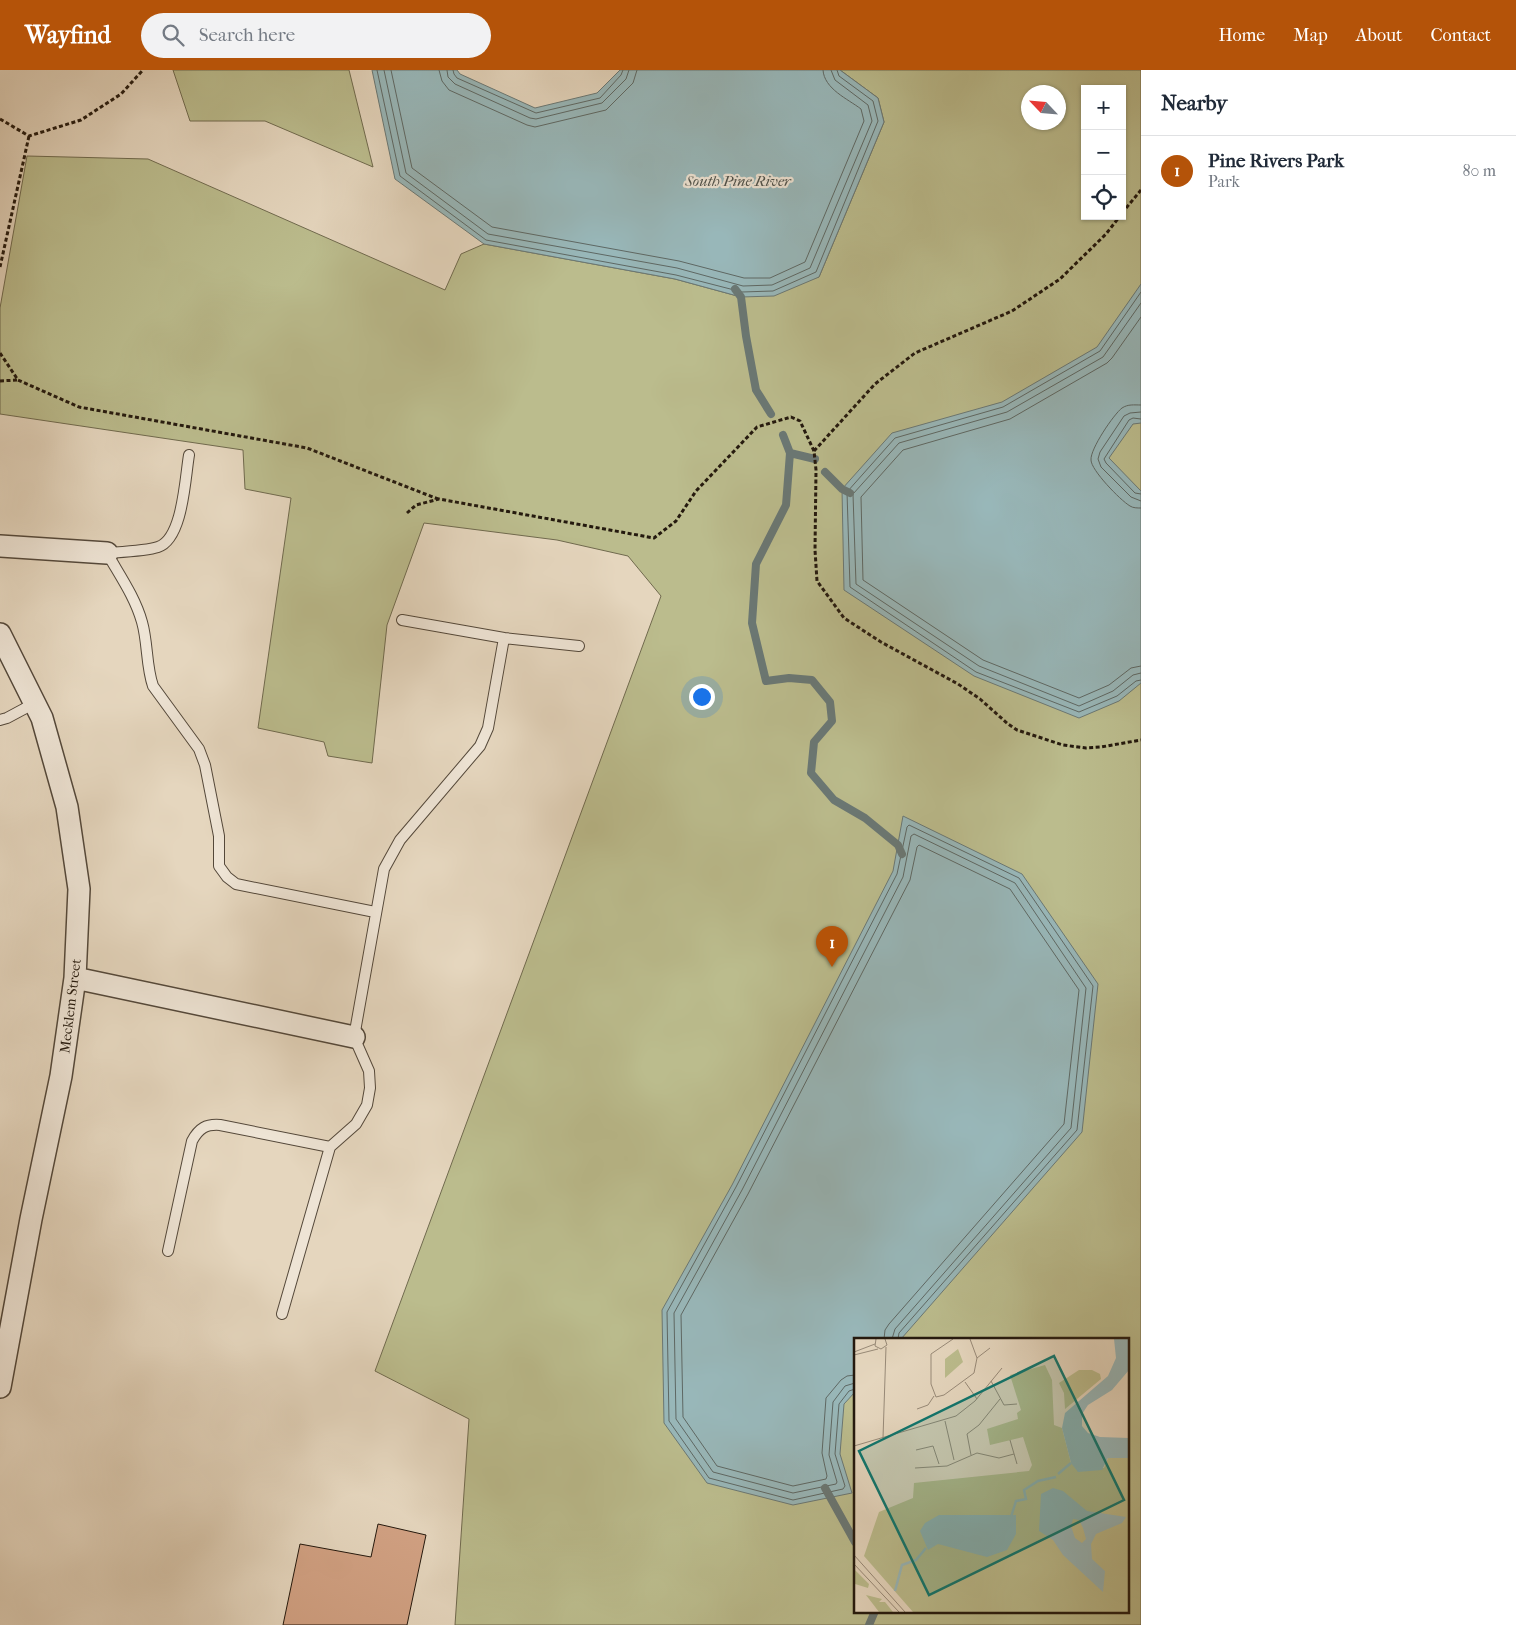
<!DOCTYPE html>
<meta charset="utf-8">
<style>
:root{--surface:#fff;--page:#f2f2f3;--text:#1f2937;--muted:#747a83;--line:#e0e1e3;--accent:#b45309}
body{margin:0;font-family:"IM FELL French Canon",serif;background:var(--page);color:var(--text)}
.controls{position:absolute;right:15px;top:15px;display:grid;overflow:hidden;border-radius:0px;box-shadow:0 1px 4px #0004}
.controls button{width:45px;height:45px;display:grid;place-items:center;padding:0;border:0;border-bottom:1px solid var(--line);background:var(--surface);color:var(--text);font:25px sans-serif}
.compass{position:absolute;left:1021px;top:15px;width:45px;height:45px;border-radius:50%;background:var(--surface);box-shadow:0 1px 4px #0004;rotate:296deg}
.you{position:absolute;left:701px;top:626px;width:18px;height:18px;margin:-12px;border:4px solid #fff;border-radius:50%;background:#1a73e8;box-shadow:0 0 0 8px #1a73e833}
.badge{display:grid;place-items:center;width:32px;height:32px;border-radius:50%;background:var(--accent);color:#fff;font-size:16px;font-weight:700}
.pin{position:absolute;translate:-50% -41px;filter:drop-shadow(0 1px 2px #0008)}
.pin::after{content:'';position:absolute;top:26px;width:18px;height:15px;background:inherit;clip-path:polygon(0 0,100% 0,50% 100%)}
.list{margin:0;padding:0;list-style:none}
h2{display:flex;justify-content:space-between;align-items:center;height:65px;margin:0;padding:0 20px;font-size:21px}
h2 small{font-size:16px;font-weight:400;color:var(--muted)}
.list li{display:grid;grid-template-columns:32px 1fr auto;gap:15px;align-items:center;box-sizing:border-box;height:70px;padding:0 20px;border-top:1px solid var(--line)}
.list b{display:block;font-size:19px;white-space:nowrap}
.list p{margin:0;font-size:16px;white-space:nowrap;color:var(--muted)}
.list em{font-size:16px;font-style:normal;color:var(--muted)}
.icon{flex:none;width:28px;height:28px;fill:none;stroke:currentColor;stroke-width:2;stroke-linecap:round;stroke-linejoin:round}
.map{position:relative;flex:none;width:1141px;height:1555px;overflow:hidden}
header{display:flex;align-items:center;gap:30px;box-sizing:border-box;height:70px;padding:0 25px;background:var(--accent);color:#fff}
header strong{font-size:24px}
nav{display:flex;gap:28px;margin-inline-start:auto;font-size:18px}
.search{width:350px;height:45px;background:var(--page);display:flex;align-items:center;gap:12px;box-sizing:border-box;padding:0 18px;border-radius:28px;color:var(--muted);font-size:19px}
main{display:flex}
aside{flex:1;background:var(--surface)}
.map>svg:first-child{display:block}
</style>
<header>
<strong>Wayfind</strong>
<div class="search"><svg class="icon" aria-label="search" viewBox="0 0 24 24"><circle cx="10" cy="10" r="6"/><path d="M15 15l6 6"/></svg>Search here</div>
<nav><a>Home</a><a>Map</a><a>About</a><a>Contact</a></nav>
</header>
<main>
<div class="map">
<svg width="1141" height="1555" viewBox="0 0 1141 1555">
<rect width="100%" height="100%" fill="#e5d6be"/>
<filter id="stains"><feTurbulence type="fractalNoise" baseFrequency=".004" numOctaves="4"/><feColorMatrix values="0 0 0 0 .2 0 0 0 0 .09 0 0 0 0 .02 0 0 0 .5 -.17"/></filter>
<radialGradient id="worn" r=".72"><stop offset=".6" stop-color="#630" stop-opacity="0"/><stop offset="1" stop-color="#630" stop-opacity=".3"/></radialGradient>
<path fill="#bbbc8d" stroke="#706a4e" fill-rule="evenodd" d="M173,0H349L373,97L265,51H190Z
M840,0H1141V1555H455L469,1349L375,1301L661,526L628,486L557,470L424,453L387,555L372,693L328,686L324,672L258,658L291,428L245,419L243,380L0,344V238L27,86L148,89L445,220L461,184L484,174L675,209L741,227L819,207L884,52L878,28ZM1085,19H1122V146H1085ZM1028,22H1058V52H1028ZM855,1269H1127V1541H855Z"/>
<path fill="#98b7b9" stroke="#6a7875" d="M372,0H457L460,4L535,38L597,23L620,0H840L878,28L884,52L819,207L774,226L741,227L675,209L484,174L395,109Z
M1141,214V353L1133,354L1109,388L1141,421V613L1119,631L1079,648L974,606L844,520L842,419L892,363L1002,332L1097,277Z
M903,746L1022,804L1098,914L1082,1062L901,1269H855V1322L844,1334L840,1384L852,1423L793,1435L707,1413L664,1353L662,1240L732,1115L893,801Z"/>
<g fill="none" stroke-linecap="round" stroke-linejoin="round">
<path stroke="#5e6864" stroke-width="1" d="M377,0L400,106L486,170L676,205L742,222L773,221L816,202L878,51L873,31L839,6L837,0
M384,0L406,103L488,164L677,198L743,216L772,215L810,198L872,51L868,35L835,10L831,0
M391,0L412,98L492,157L679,191L744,208H770L805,192L864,51L861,39C848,29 824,19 823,0
M439,0L442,11L449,20L527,55L535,57L606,40L633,13L637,0
M447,0L448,7L455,14L530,48L536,49L602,33L626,9L629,0
M453,0L454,4L457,8L536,43L600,28L621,5L623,0
M1141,222L1100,281L1003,337L895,368L847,422L850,517L976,602L1079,642L1117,626L1136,611L1141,610
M1141,233L1103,287L1007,342L899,373L853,424L856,514L979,596L1079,636L1113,621L1133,605L1141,603
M1141,247L1112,288L1107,293L1010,349L903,380L861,427L863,510L983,590L1079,628L1109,615L1131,598L1141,596
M1141,335C1134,335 1128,334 1122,338C1114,344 1090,379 1091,390C1091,400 1120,430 1130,436C1133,438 1137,438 1141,438
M1141,342L1130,343L1124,346L1100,382L1098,389L1101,397L1131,427L1141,431
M1141,349L1133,348L1129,350L1104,389L1106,393L1135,423L1141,424
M855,1305L847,1306L841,1310L826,1328L822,1383L827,1406L826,1409L793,1416L717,1396L683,1347L681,1245L748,1124L910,810L917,777L919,775L1010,819L1079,920L1064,1054L889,1254L885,1260L884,1269
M855,1313L845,1316L833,1332L829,1385L837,1412L836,1414L793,1423L713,1402L676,1349L674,1243L742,1120L903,807L911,766L914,764L1015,813L1086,918L1071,1058L895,1259L892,1269
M855,1319L849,1321L839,1334L835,1384L845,1416L843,1419L793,1430L709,1408L669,1351L667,1242L736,1117L897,804L907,757L909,755L1019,808L1093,916L1077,1060L899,1263L898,1269"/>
<path stroke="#6a7875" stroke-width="8" d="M735,219L741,227L746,266L756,320L771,344
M783,365L790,383L786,435L756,494L752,553L766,611L789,608L812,610L830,632L832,651L814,672L811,703L834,730L865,748L898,775L902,784
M790,383L815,389
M825,402L842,419L850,423
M825,1418L855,1472
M869,1555L875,1541"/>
</g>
<path fill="#d2a284" stroke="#24190e" d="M378,1454L426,1465L407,1555H283L300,1474L371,1487Z"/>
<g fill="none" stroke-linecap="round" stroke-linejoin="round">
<defs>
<path id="lane" d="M189,385C185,408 183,469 158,477C146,481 120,482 107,483C120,506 135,527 142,552C148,573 146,596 153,616L199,679L205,695L219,766V796L227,807L236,814L375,842
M402,550L504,568L579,576
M0,650L7,648L35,633
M168,1181L192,1071C199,1058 206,1054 220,1055L330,1077
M282,1244L330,1077L356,1054L367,1035L370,1018L369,1001L354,967L384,799L400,770L480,676L488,658L504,568"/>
<path id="street" d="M0,476L107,483
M0,564L42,648L67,737L79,819L75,908L61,1006L31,1149L0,1317
M75,908L354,967"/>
</defs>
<use href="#lane" stroke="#54483a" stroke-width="12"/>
<use href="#street" stroke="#54483a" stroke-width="24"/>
<path stroke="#24190e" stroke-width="3" stroke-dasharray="4 2.5" stroke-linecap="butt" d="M0,49L29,66L81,50L121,24L143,0
M1122,143L1141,120
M0,197L29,66
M0,283L18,310L79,337L307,378L438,429
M0,311L17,310
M814,381L875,314L915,283L1012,241L1060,209L1106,164L1120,146
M407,443L416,435L439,429L654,468L676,451L696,421L757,357L791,347L800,351L814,381L816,400L815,480L817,511L844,548L881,572L958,614L980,629L1008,654L1017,660L1063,675L1086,678L1101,677L1141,670"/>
<use href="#lane" stroke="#eee4d5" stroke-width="10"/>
<use href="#street" stroke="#eee4d5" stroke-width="21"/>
</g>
<g text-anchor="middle" stroke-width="4.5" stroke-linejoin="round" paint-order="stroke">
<g font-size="14" fill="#24190e" stroke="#eee4d5">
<text transform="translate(70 936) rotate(-83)" y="5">Mecklem Street</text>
</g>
<g font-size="15" font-style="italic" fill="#4d504a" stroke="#eee4d5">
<text x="738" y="116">South Pine River</text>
</g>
</g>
<g transform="translate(854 1268)">
<rect width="275" height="275" fill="#e5d6be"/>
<path d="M104,11L109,24L91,40V21ZM191,27L198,42L200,87L208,90L217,125L250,130L254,120H275V274H59L10,218L25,174L59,160L60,145L175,133L178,127L169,99L136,107L133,91L164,81L163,75L167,72L156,37ZM225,32H238L246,36L247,41L211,71L210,55L205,45ZM0,231L15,246L14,250L1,246ZM12,257L28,261L25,264H31L39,274H25Z" fill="#bbbc8d"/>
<path d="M260,1H275V32L258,52L234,67L228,76V88L234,95L246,99L275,100V120H254L248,132L224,134L217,125L208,90L211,75L254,38L262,20ZM199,150L209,153L233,173L272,179L268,185L242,196L237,206L238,221L251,233L249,254L209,217L199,202L185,193L187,156ZM219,181L225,182L229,190L232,201L228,205L221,200L217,188ZM85,177H162V196L153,212L133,219L84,206L74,212L66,193L71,185Z" fill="#98b7b9" fill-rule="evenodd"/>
<path fill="none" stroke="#98b7b9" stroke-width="2.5" d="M204,136L217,125M157,179L162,163L172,161L170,152L184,143L202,139M41,253L48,227L62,222L72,210"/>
<path fill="none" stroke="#988a78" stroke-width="1" d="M22,1L21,8L27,11L33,7L31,1M99,1L77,16V46L82,59L90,57L120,35L123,20L116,1M0,14L21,6M0,17L24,11M123,20L136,10M137,43L150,67L163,66M111,44L123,61M63,71L74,67L80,58M91,83L100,122M29,100L32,9M156,102L163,126M0,108L102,78L121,63L148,30M62,112L79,108L85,126M117,117L113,96L125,87L146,61M61,130L93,128L123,115L145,120L160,116M0,217L51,274M0,226L45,274"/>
<path fill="#0f766e" fill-opacity="0.15" stroke="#0f766e" stroke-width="2.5" d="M200,18L270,162L75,257L5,113Z"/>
<rect width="275" height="275" fill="none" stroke="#24190e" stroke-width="2.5"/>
</g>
<rect width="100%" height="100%" filter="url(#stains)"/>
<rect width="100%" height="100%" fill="url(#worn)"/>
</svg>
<div class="controls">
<button>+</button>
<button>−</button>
<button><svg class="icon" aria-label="locate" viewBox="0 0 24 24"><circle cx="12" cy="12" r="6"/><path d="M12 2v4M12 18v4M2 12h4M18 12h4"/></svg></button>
</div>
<svg class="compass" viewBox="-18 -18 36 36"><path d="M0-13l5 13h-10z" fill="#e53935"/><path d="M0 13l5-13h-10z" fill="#747a83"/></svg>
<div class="you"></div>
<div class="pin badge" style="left:832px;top:897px">1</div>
</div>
<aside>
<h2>Nearby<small></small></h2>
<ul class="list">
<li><span class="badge">1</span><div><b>Pine Rivers Park</b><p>Park</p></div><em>80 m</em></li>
</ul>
</aside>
</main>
